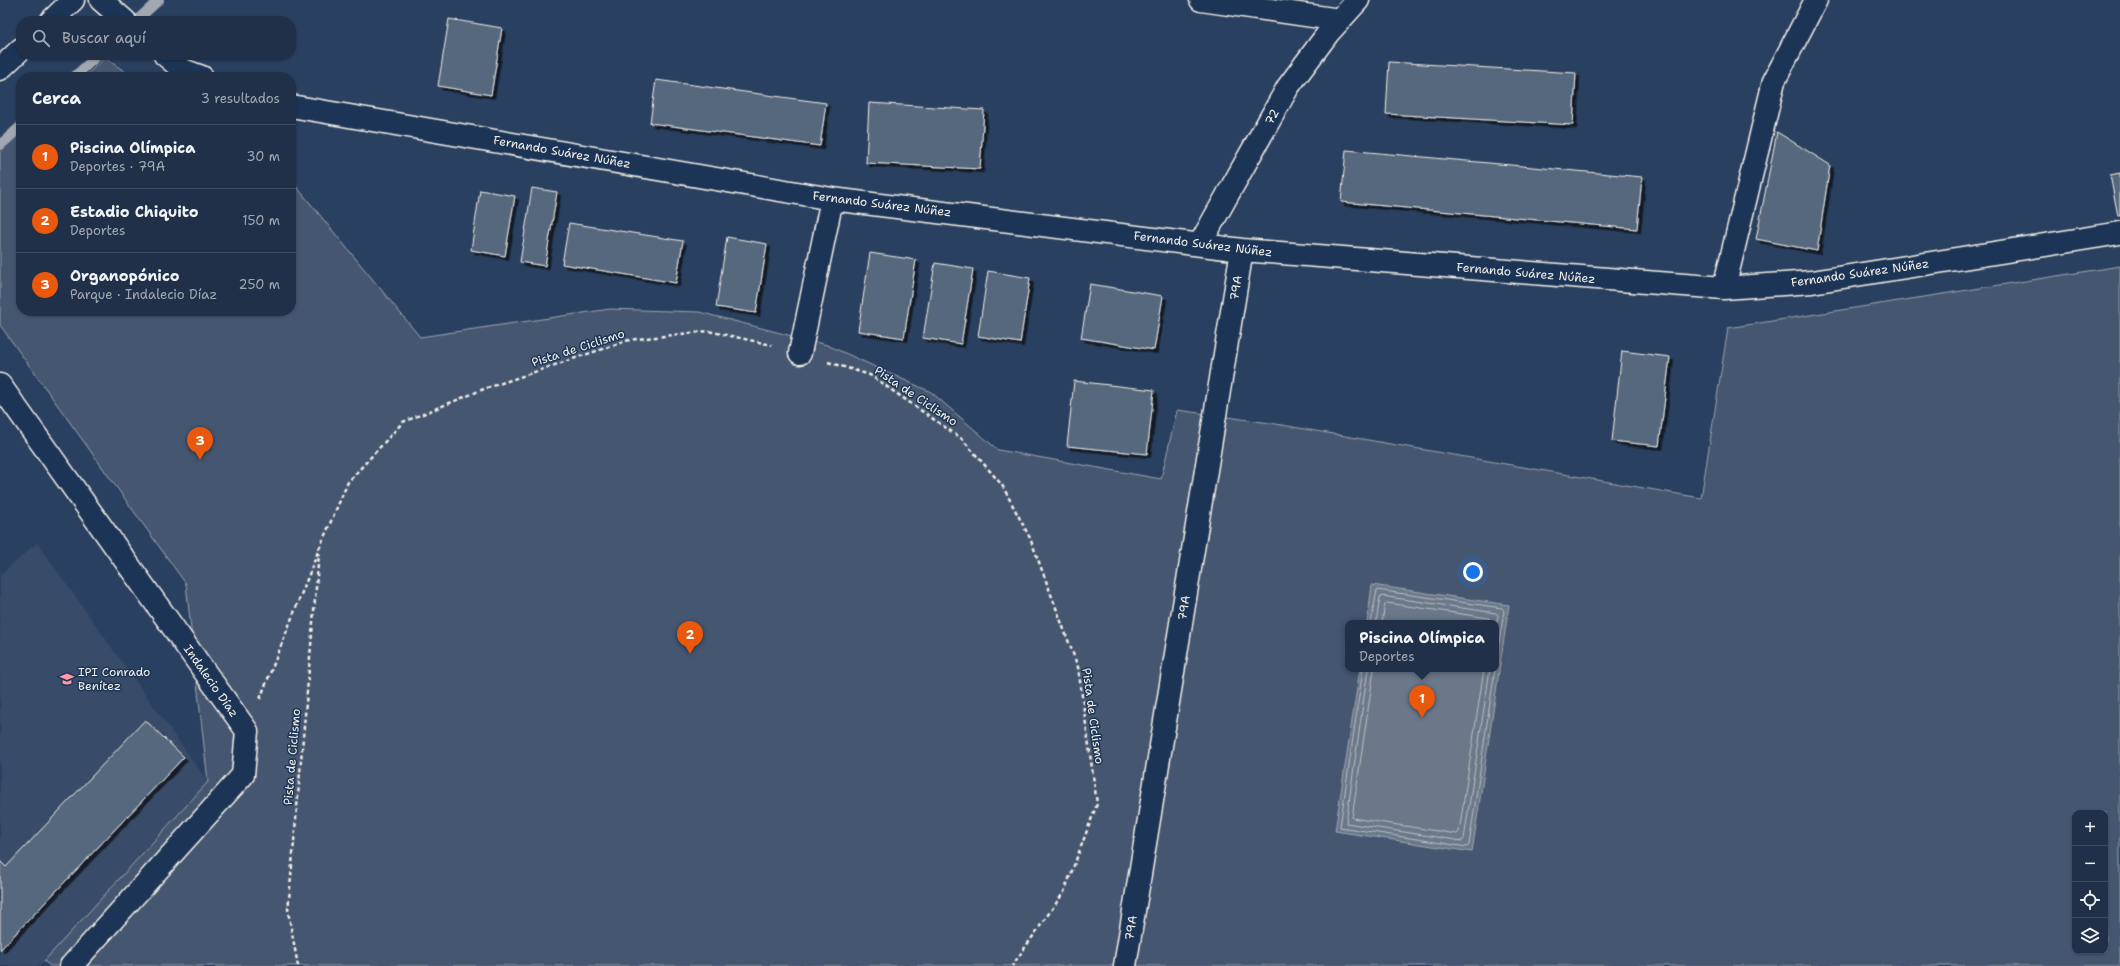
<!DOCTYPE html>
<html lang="es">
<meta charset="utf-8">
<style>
:root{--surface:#203048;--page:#2d3c52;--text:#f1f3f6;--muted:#a2a9b4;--line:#3d4b60;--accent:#ea580c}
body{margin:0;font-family:"Shantell Sans",sans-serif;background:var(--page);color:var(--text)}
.controls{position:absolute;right:12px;bottom:12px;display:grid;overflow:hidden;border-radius:8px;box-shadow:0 1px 3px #0004}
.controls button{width:36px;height:36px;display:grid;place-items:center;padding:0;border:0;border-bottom:1px solid var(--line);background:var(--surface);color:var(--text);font:20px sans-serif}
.you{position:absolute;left:1473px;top:572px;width:14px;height:14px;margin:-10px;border:3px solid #fff;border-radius:50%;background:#1a73e8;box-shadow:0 0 0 6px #1a73e833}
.badge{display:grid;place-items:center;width:26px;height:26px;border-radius:50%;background:var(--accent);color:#fff;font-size:13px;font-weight:700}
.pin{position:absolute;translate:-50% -33px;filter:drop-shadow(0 1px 2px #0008)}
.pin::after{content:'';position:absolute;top:21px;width:14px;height:12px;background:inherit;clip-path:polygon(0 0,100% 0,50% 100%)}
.popup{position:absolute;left:1345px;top:620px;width:154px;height:52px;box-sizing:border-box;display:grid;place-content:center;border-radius:8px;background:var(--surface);filter:drop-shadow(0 1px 3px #0005);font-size:13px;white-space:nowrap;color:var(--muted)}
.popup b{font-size:15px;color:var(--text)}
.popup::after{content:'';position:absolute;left:50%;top:100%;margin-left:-8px;border:8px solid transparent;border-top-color:var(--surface)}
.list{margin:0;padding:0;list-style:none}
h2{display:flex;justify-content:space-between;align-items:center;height:52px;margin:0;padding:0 16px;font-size:17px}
h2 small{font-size:13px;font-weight:400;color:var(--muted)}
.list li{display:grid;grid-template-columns:26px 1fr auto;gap:12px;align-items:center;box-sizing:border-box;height:64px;padding:0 16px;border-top:1px solid var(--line)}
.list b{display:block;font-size:15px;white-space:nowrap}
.list p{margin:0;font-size:13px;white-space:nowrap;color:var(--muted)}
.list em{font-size:13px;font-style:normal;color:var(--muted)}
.icon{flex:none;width:22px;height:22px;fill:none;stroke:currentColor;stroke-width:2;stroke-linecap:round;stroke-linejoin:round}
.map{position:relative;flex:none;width:2120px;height:966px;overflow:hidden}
.search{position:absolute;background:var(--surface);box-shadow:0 1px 3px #0004;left:16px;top:16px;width:280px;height:44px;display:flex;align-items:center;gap:10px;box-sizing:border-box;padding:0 14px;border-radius:16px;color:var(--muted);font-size:15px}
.panel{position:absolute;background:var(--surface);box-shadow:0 1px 3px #0004;left:16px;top:72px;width:280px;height:244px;border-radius:16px}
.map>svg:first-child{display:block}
</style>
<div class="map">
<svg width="2120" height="966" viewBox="0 0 2120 966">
<defs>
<filter id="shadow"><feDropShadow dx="3.5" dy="3.5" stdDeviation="0" flood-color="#0009"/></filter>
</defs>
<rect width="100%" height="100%" fill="#2a4060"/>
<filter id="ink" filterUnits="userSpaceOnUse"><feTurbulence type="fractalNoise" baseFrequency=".025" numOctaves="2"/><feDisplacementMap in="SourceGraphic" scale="8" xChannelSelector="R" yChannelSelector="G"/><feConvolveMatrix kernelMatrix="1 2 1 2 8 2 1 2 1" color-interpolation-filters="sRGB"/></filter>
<g filter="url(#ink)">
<path fill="#374c69" d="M37,543L208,782L40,966H0V575Z"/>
<path fill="#445771" stroke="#9ca4ac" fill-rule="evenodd" d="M105,58L133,77H84Z
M21,133V311H291V180L420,337L610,309L699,312L827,345L931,392L998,450L1161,479L1177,410L1270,423L1701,498L1728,328L2120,266V966H50L44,961L208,782L186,584L0,325V152ZM1348,623H1496V669H1348ZM2075,813H2105V951H2075Z"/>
<path fill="#6a788a" stroke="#a1a8b0" d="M1372,585L1509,605L1472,852L1335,831L1360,669H1496V623H1367Z"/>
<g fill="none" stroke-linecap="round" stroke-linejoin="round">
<path stroke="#bdc1c2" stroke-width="1" d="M1371,623L1377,590L1502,608L1504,611L1496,662
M1376,623L1380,597L1382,596L1496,613L1498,615L1496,628
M1382,623L1385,604L1387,603L1489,618L1491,623
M1363,669L1340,827L1467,847L1469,845L1495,669
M1368,669L1346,823L1462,841L1464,839L1490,669
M1374,669L1352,818L1457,834L1459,832L1484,669"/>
<path stroke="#a1a8b0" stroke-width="10" d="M136,21L159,0
M74,77L98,55
M0,145L21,126"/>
</g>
<path fill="#56677d" stroke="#f4f1e8" filter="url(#shadow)" d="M449,19L502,28L491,95L438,86Z
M1389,62L1576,73L1573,125L1386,114Z
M656,80L826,103L820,146L650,123Z
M869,103L984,110L980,169L866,163Z
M1777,132L1830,165L1817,251L1756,239Z
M1346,150L1642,177L1637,229L1341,202Z
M2120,173V216H2118L2110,175Z
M532,188L557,192L545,266L520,262Z
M480,190L515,196L505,256L471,250Z
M569,223L683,241L676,283L562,264Z
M727,237L767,244L756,313L716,307Z
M870,253L916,260L904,338L858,331Z
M935,263L973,269L961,344L923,338Z
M988,271L1030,278L1020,343L978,336Z
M1090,284L1163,296L1154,350L1081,338Z
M1622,351L1670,357L1659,446L1612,441Z
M1074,381L1154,390L1147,454L1067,446Z
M145,720L184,757L0,950V861L6,867Z"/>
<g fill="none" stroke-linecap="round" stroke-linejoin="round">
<defs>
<path id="minor" d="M101,0L125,21
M1201,0L1340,20
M51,21L73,0
M165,55L183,70L202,77
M0,69L21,49
M291,106L832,199L1242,250L1671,284L1724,288L1812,282L2120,233
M1200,244L1288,87L1329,32L1358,0
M1724,288L1774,81L1816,0
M800,353L832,199
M0,385L247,731L243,775L71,966
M1125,966L1242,250"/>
</defs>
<use href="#minor" stroke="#f4f1e8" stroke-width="25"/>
<path stroke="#f4f1e8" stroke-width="2.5" stroke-dasharray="4 3" stroke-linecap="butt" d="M828,362L870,375L962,439L1002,485L1030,538L1078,667L1097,804L1064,892L1012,966
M260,699L319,549L348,482L403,422L484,389L629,340L708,331L772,345
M298,966L288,911L319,553"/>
<use href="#minor" stroke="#1d3557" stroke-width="22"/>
</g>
</g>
<defs>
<symbol id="school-bare" viewBox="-9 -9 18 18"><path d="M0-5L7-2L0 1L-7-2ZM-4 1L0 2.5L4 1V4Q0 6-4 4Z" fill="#ff9aa2" stroke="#1d3557" stroke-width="2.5" paint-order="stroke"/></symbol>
</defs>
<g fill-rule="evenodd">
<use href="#school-bare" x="57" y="669" width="20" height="20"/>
</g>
<g text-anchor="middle" stroke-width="3" stroke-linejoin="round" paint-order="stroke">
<g font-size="12" fill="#f4f1e8" stroke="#1d3557">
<text transform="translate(1272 117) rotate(-61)" y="4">72</text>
<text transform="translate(562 152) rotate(10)" y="4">Fernando Suárez Núñez</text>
<text transform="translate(882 204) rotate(7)" y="4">Fernando Suárez Núñez</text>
<text transform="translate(1203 244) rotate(7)" y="4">Fernando Suárez Núñez</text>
<text transform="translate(1526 273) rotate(5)" y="4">Fernando Suárez Núñez</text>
<text transform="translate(1860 273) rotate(-8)" y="4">Fernando Suárez Núñez</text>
<text transform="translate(1236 288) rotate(-81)" y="4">79A</text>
<text transform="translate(578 348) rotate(-18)" y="4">Pista de Ciclismo</text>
<text transform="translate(916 396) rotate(34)" y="4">Pista de Ciclismo</text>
<text transform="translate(1184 608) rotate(-81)" y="4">79A</text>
<text transform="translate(211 681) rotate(55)" y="4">Indalecio Díaz</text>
<text transform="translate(1093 716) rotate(82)" y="4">Pista de Ciclismo</text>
<text transform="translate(292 757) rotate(-85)" y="4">Pista de Ciclismo</text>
<text transform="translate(1131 928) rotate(-81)" y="4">79A</text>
</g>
<g font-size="12" fill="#f4f1e8" stroke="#1d3557" text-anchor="start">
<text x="78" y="676">IPI Conrado<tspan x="78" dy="14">Benítez</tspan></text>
</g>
</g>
</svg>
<div class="controls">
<button>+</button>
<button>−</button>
<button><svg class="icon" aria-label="locate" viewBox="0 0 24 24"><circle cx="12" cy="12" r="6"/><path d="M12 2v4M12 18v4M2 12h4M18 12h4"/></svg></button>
<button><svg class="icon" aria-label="layers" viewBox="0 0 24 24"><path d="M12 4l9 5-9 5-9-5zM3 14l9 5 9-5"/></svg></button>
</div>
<div class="you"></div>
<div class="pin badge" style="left:1422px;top:718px">1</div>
<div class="popup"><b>Piscina Olímpica</b>Deportes</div>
<div class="pin badge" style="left:690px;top:654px">2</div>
<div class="pin badge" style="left:200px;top:460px">3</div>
<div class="search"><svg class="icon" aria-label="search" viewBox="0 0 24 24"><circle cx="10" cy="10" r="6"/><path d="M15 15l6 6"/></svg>Buscar aquí</div>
<section class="panel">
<h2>Cerca<small>3 resultados</small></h2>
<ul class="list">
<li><span class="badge">1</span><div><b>Piscina Olímpica</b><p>Deportes · 79A</p></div><em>30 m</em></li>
<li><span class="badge">2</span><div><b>Estadio Chiquito</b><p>Deportes</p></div><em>150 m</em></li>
<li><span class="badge">3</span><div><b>Organopónico</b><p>Parque · Indalecio Díaz</p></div><em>250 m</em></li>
</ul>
</section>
</div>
